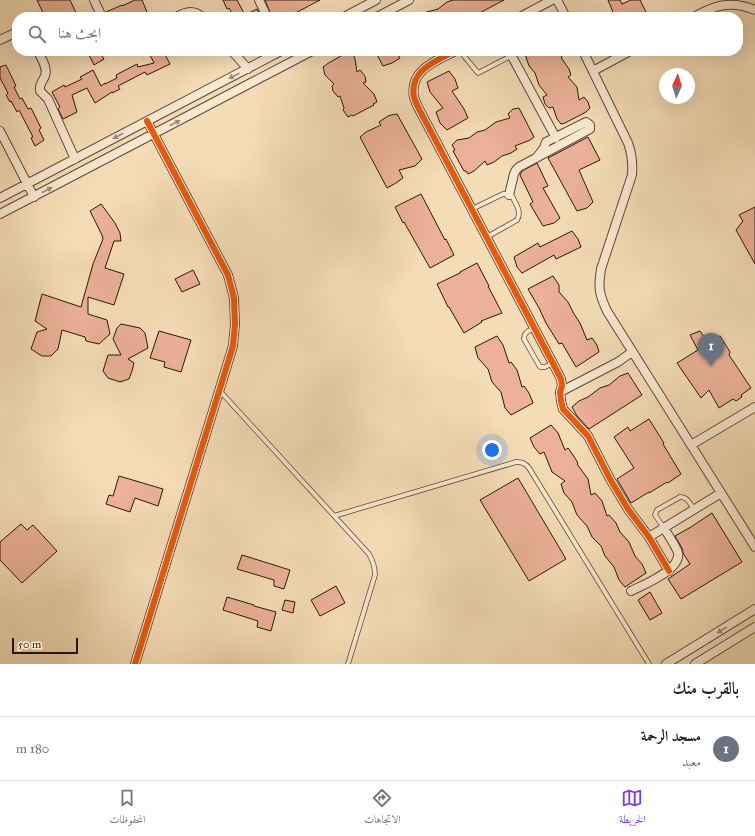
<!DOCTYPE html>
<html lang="ar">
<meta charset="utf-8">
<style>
:root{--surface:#fff;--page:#f6f6f6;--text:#222;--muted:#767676;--line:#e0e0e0;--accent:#7c3aed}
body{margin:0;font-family:"IM FELL Great Primer",Amiri,serif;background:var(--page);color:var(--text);direction:rtl}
.compass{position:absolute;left:659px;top:68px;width:36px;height:36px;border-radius:50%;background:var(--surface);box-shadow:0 4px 16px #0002;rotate:4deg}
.scale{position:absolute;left:12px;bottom:10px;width:66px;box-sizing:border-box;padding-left:4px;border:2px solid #2c160a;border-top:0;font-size:11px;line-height:14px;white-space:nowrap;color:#2c160a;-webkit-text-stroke:3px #f8e8d0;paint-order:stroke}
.you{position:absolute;left:492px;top:450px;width:14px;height:14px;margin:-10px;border:3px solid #fff;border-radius:50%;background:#1a73e8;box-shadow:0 0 0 6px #1a73e833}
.badge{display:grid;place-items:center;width:26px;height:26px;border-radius:50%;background:var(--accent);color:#fff;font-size:13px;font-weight:700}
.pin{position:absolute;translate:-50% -33px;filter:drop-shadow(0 1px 2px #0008)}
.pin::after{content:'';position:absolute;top:21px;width:14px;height:12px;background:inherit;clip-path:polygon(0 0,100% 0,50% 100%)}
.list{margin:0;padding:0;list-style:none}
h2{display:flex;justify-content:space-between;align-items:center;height:52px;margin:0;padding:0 16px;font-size:17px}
h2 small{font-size:13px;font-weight:400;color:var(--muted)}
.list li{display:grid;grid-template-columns:26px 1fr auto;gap:12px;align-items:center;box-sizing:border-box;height:64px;padding:0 16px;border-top:1px solid var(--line)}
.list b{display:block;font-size:15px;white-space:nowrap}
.list p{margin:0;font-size:13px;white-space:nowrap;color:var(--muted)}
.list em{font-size:13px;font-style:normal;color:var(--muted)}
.icon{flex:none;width:22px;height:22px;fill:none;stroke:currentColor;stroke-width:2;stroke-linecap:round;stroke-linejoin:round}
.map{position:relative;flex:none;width:755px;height:664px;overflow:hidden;direction:ltr}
.search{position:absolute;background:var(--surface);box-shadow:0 4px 16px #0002;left:12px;right:12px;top:12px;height:44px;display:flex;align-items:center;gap:10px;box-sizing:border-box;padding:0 14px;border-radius:16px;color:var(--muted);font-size:15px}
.sheet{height:116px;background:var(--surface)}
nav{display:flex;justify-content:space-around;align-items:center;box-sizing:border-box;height:56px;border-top:1px solid var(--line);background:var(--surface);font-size:11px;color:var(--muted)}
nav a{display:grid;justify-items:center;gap:2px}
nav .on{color:var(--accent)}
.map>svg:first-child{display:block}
</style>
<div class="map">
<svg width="755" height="664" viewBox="0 0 755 664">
<rect width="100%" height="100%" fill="#f4dcb6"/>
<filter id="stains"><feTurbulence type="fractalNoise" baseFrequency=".005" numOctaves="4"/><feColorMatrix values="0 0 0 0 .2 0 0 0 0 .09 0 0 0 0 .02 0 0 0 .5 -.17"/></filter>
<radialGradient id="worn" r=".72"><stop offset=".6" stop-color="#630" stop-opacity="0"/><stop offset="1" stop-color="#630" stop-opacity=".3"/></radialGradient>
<path fill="#ebb199" stroke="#2c160a" d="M37,0H70L78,17H45Z
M135,0H142L149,17H109L106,12L122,5V6Z
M223,0H237L245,15L257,9L261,17H234L229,8L227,9Z
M265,0H320L288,17H272Z
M453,0H504L472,17H417L416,15L438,9L447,2Z
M608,0H620L622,4L631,0H640L647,14L641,17H615Z
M87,51H99L104,59L94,65Z
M148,51H163L170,64L147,75L145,72L118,86L120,89L112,93V92L95,103L87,88L72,95L77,112L63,119L58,109L60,107L52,92L64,85L65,87L82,79L80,77L93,70L101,86L105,83V84L117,78L116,75L137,64L138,67L154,63Z
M375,51H396L400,58L392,63L383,66Z
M524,51H560L562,59L569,69L571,75L568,77L577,87L579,100L584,97L588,102L590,108L586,112L565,123L561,124L557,119L553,107L549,108L545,104L543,97L547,95L539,85L535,73L529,66Z
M351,52L353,54L355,59L357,72L360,70L365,76L366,82L363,83L374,94L377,102L373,104L374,105L353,116L352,115L348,117L343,110L344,108L340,96L338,97L333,91L332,86L334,84L325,75L323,67L326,65L327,64L346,53L347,54Z
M6,65L16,86L14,87L20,99L22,98L28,109L31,108L41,128L39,130L44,140L35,146L31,138L33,137L19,110L17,112L11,101L10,102L6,95L8,93L0,78V67Z
M449,71L455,79L458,88L452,91L464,109L468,118L447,130L440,123L436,112L443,108L430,92L427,82Z
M519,108L534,137L530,140L515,146L517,149L511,153L502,156L494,162L487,165L485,161L474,171L468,174L466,171H464L453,151L455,150L452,145L457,140L469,138L477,132L485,130L496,122L510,118L508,114L513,109Z
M397,114L422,159L415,166L399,170L403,178L396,183L387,188L360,137L366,132L381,125L379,122L388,116L391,115Z
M588,137L600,160L579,170L593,202L587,208L577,211L548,158Z
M537,163L548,186L543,188L560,218L554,223L543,226L530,204L533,202L520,175L522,171Z
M421,194L445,240L446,239L454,255L430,268L404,222L403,223L395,207Z
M101,204L115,223L120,233L121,241H114L105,268L124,274L114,305L88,297V314L107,320L110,334L99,344L86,341L85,337L62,330L58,349L51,356H42L31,349L37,332L47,329L35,321L42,294L81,307L93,264L103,239L102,235L90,211Z
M755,207V264L736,230L743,221L739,215Z
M572,231L578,239L581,247L556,259L554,255L522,273L517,267L514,257L538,243L540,247Z
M477,263L489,286H488L502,313L481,321L482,322L464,333L449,307H448L437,284L460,273V272Z
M193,270L200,284L182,292L175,279Z
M553,276L559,285V292L568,302L574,314L580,323L587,340L592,338L597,345L599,352L576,367L562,343L559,344L546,323L539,308L528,289Z
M121,324L140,328L145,333L148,348L128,359L134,363L132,371L129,379L120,382L108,378L103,371L108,355H121L113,339L117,328Z
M159,331L191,340L181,372L164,367L165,362L150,358Z
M700,331L708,343L720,336L730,352L729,355L751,388L741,395L742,397L736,401L733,399L719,408L709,390L701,398L677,363L698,350L690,335Z
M497,336L503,345L509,363L511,362L517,370L522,387L524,386L529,393L533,403L511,415L505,408L501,392L492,382L488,369L478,358L475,347Z
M628,373L642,395L589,429L577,416L572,407L579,401L588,397L600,388L609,385L620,376Z
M649,419L664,443L663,444L681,474L668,483L667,482L649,493V492L631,503L617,479L634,468L614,437L628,427L630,431Z
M551,425L558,433L565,450L568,448L573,455L578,463L577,464L588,479L591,495L595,493L602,501L607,516L609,515L616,523L620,532L629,542L635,556L642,564L646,573L625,587L619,580L614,567L605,556L601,546L592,537L587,526L577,515L572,502L564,493L561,484L565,481L552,472L544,452L540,454L534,447L530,438Z
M119,476L163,489L158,506L135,498L130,512L106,504L109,495L113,496Z
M518,478L566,559L529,581L480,500Z
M712,513L742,562L681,599L668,579L690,564L683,553L682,548L675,536L691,527Z
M21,524L27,530L33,525L57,551L22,583L0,560V542Z
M242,555L290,570L284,589L274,586V580L237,569Z
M336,586L345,603L320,616L311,600Z
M650,592L662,613L650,620L638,600Z
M227,597L254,605V606L276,612L271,631L257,627L258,621L223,610Z
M285,600L295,602L293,613L282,610Z"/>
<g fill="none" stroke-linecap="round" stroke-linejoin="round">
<defs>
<path id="lane" d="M460,51L478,73L511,56
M472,209L503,194H506L512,196C516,204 522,212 517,220L487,237
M534,328C529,331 524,332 524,339L540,367H545L553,363
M219,390L369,554C373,561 375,566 375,575L348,664
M334,516L516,462C522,462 525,463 529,468L649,664
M664,528L655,515L657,510L680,497C687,496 690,504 694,509"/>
<path id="street" d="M94,0L102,17
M259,0L267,17
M557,0L566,17
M176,17C185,12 193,9 202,17
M344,17L376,0
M377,17L409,0
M520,17L552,0
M694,17C715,5 731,0 755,10
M0,40L17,32
M38,51C41,59 48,67 45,76C42,83 39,83 40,91L48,99L75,159
M232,51L248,69
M455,51C436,61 409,70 414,97C415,101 417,105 419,109L558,373L561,379L562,386L560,392L561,401L563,409L588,436L610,479L628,509L649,537L669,571
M509,51L556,138
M583,51L628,143C632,154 633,163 632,175L601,269C598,287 599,294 607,311L755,547
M593,71L630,51
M0,131L34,197
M509,195L514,174L516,170L519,167L590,129V125L586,122L546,142L544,148L536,158
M0,198L281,51
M0,214L312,51
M560,392L618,362L632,352
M691,445L755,407
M649,537L721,493
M631,591C643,585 681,570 678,553C676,546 668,535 664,528
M135,664L233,346L235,324L234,298L228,275L147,121
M666,664L755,609
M695,664L755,627"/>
</defs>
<use href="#lane" stroke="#5e4835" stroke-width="5.5"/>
<use href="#street" stroke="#5e4835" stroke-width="10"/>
<use href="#lane" stroke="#f8e8d0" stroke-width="4"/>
<use href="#street" stroke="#f8e8d0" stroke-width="8"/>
<defs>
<path id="cycleway" d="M455,51C436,61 409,70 414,97C415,101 417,105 419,109L558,373L561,379L562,386L560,392L561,401L563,409L588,436L610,479L628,509L649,537L669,571
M135,664L233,346L235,324L234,298L228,275L147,121"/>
</defs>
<use href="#cycleway" stroke="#f8e8d0" stroke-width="8"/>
<use href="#cycleway" stroke="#e8590c" stroke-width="6"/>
</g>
<defs><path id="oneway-solid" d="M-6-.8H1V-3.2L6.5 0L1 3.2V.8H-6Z"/></defs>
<g fill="#9c8a77">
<use href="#oneway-solid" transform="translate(234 76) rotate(153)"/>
<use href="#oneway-solid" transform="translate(175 123) rotate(-28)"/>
<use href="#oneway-solid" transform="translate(118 136) rotate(152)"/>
<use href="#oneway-solid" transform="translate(47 190) rotate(-28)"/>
<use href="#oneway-solid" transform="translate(722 630) rotate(148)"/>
</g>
<rect width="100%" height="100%" filter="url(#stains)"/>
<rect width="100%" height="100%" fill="url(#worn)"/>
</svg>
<svg class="compass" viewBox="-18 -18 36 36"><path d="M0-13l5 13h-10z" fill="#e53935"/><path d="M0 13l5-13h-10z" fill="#767676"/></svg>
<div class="scale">50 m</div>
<div class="you"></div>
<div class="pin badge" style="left:711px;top:366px;background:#6b7280">1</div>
<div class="search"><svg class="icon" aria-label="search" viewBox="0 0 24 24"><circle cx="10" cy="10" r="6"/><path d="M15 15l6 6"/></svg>ابحث هنا</div>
</div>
<section class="sheet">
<h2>بالقرب منك<small></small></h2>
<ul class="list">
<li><span class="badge" style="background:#6b7280">1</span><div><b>مسجد الرحمة</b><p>معبد</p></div><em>180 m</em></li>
</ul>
</section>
<nav>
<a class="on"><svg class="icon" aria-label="map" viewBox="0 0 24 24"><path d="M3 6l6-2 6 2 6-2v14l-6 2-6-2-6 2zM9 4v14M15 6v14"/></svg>الخريطة</a>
<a><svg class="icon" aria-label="directions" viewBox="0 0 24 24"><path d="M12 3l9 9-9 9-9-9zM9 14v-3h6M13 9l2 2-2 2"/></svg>الاتجاهات</a>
<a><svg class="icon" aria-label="saved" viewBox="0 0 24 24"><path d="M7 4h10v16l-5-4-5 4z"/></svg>المحفوظات</a>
</nav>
